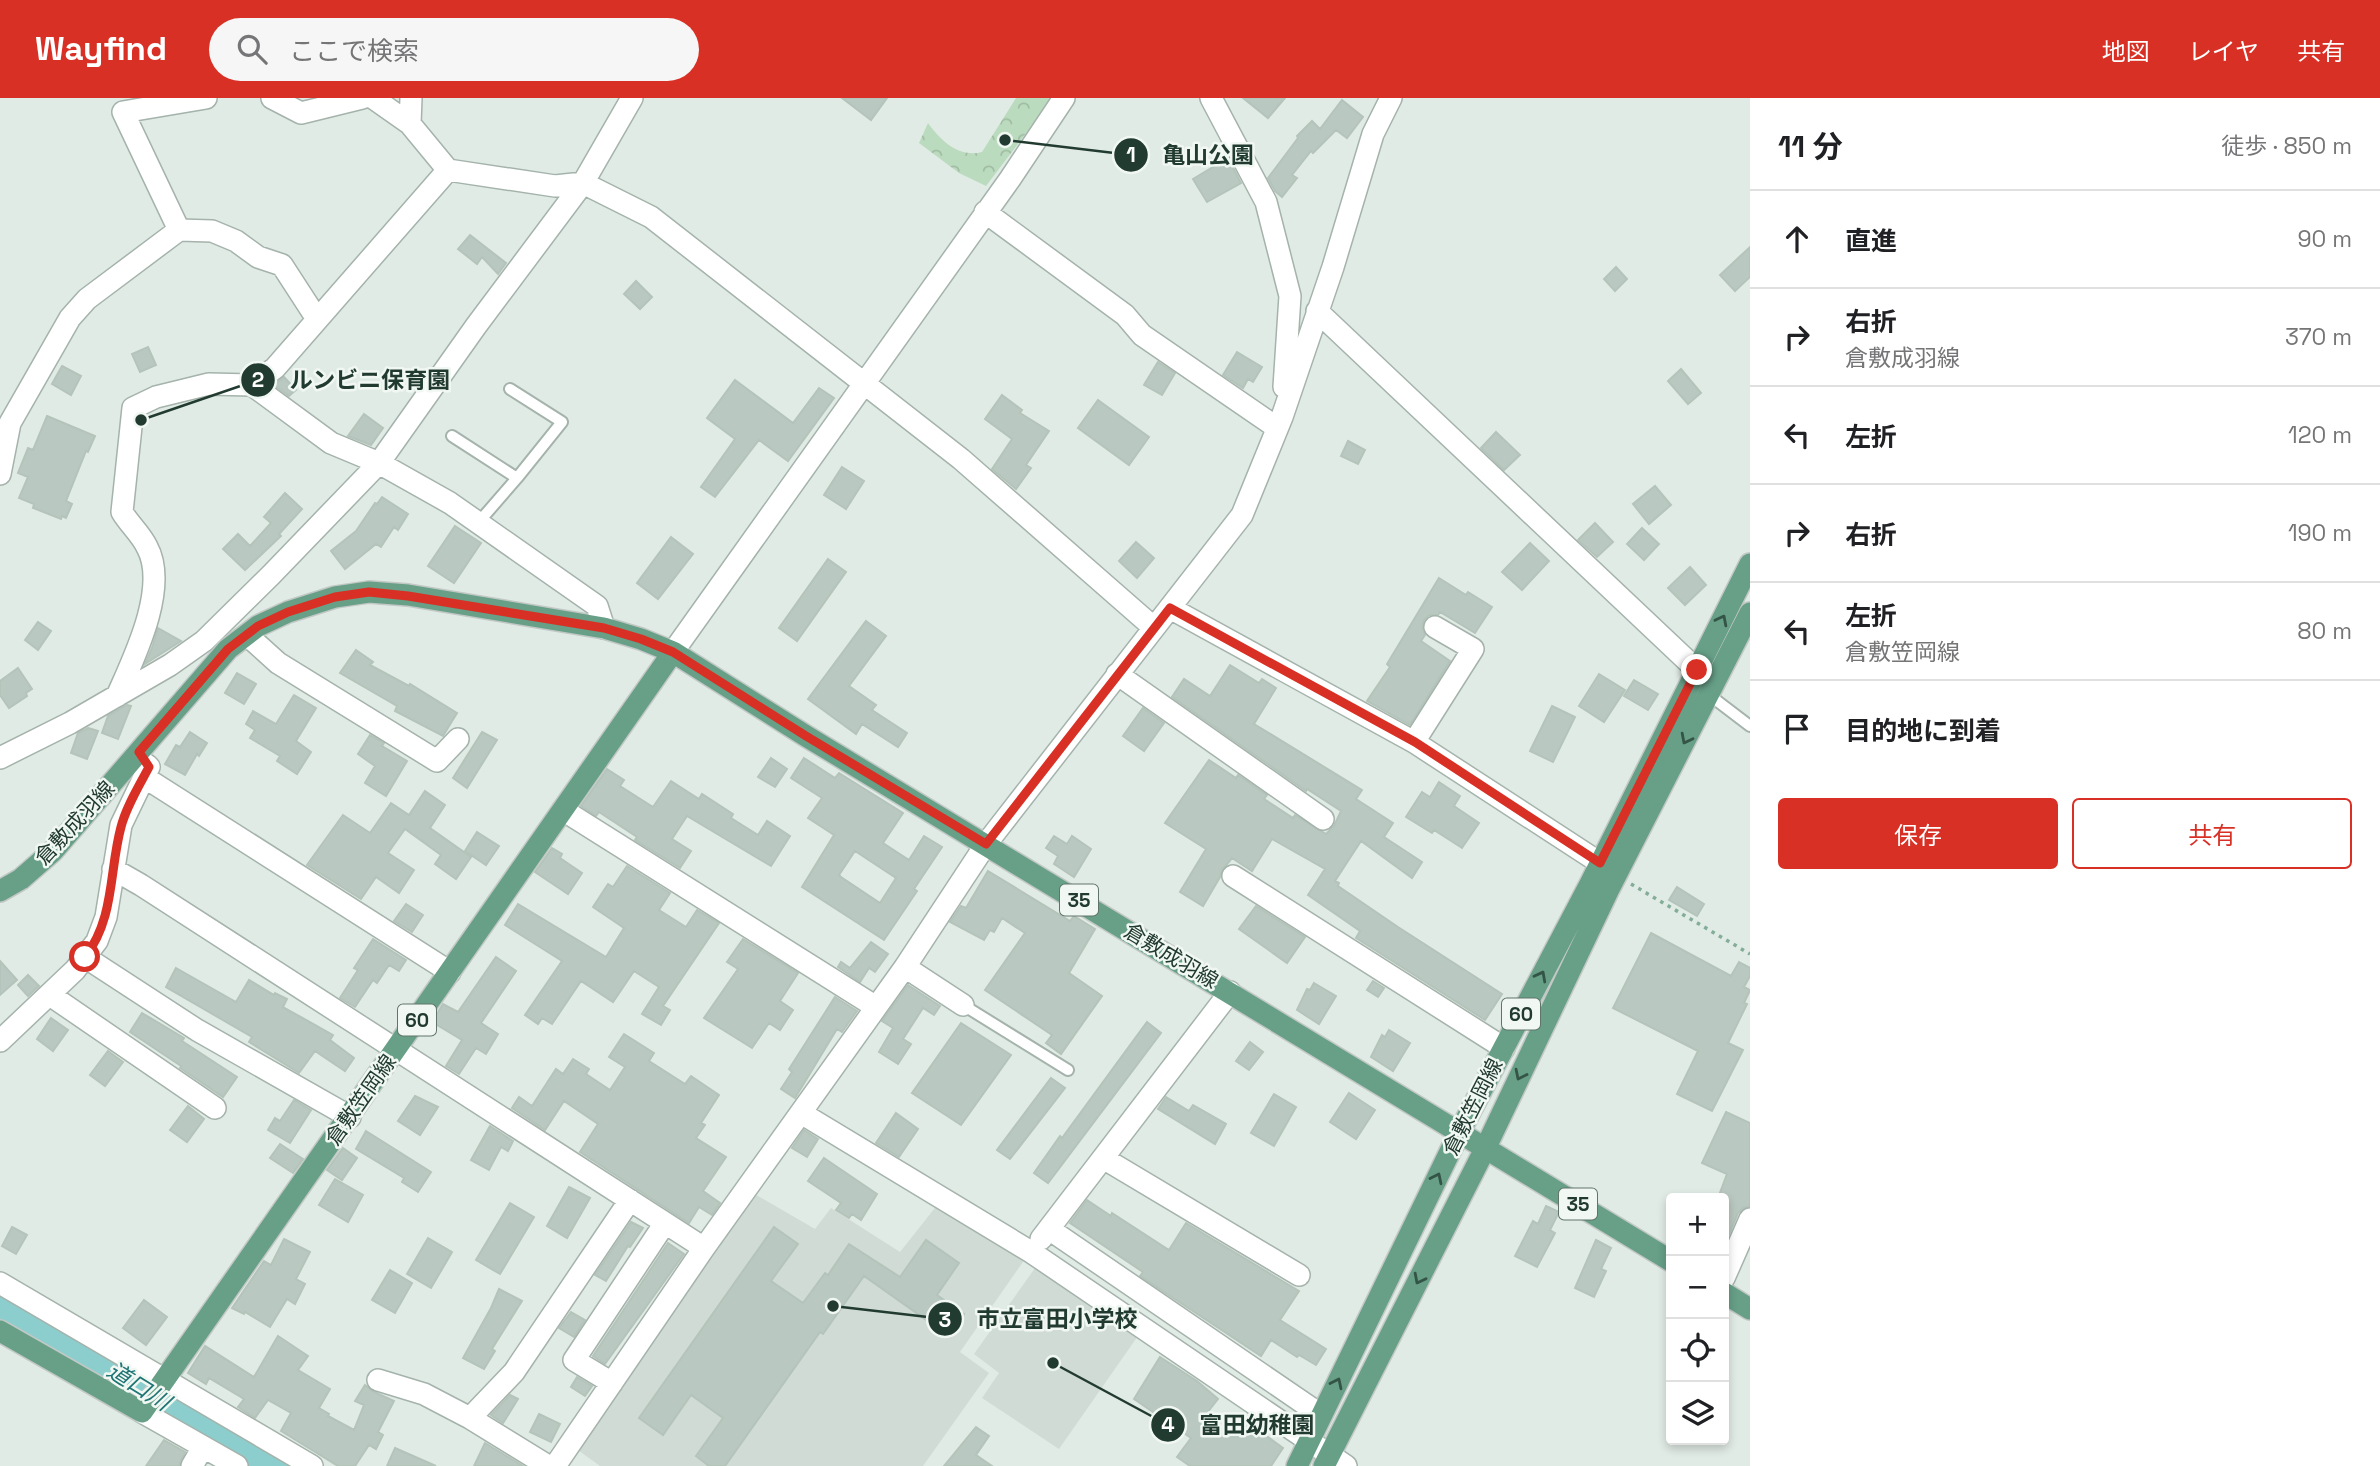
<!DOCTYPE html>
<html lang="ja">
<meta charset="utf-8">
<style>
:root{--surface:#fff;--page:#f6f6f6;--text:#202124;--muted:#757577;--line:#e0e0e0;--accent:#d93025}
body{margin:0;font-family:"Space Grotesk","Noto Sans JP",sans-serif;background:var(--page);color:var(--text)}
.controls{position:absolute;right:21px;bottom:21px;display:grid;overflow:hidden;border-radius:7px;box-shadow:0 4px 10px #0003}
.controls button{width:63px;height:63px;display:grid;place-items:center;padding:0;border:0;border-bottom:2px solid var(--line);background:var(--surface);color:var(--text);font:35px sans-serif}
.stop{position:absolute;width:21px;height:21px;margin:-16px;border:5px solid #d93025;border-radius:50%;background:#fff}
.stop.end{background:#d93025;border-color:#fff;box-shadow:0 2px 7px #0008}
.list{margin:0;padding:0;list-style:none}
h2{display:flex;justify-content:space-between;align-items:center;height:91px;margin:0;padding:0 28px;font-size:30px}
h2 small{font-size:23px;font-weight:400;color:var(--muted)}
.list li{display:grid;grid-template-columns:46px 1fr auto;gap:21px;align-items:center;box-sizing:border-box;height:98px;padding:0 28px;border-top:2px solid var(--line)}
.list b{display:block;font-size:26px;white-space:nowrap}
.list p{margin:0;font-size:23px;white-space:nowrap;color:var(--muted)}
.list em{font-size:23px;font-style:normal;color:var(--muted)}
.actions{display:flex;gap:14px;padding:21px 28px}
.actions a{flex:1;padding:16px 0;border:2px solid var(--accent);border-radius:7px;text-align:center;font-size:24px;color:var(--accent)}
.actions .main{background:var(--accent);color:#fff}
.icon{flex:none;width:38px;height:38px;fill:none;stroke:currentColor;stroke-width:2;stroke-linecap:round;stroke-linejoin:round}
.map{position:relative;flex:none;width:1750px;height:1368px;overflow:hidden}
header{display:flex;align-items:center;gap:42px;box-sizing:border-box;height:98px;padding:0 35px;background:var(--accent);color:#fff}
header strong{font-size:33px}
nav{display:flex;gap:38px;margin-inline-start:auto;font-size:24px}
.search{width:490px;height:63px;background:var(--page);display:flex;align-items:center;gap:18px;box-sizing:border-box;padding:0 24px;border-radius:38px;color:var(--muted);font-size:26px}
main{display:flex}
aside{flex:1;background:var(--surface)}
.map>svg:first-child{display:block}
</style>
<header>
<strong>Wayfind</strong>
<div class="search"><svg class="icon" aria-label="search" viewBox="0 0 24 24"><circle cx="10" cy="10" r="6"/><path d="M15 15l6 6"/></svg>ここで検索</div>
<nav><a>地図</a><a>レイヤ</a><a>共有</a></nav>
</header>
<main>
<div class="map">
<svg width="1750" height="1368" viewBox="0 0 1750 1368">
<defs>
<pattern id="park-crowns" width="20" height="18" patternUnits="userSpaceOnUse" patternTransform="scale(1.75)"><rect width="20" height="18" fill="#bbdbbe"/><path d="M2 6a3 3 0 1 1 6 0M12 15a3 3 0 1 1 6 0" fill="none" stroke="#a0bda4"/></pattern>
</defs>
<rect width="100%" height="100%" fill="#e1ebe5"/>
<path fill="#cfdbd4" d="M753,1095L815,1131L831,1110L900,1154L938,1106L1025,1161L960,1254L989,1275L923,1368H600L575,1350Z
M1035,1170L1140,1235L1059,1351L982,1300L999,1275L974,1256Z"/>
<path fill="url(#park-crowns)" d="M1016,0H1053L986,88L959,75L919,45L928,25C941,43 959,60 982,54Z"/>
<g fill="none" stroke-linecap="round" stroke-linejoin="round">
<path stroke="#8bcecd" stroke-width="32" d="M0,1203L174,1310L281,1368"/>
</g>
<path fill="#b9c8c0" stroke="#b4c4bb" stroke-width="2" fill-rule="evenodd" d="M842,0H887L871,22Z
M1243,0H1285L1268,20Z
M1342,2L1363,19L1347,40L1336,32L1313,55L1311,53L1292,77L1297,80L1282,99L1275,93L1268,80L1298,40L1297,38L1312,23L1320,31Z
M1228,60L1241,85L1207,104L1193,81Z
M470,137L506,165L498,176L482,159L477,166L458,151Z
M1750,149V179L1735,193L1720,177Z
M1616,169L1627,181L1615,193L1604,181Z
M636,183L652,199L640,211L624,196Z
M148,249L156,267L140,274L132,256Z
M1237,254L1262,269L1253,284L1248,281L1243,290L1223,277Z
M1158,264L1175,275L1162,297L1144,287Z
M62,268L81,278L71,297L52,286Z
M1681,271L1701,295L1688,306L1668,283Z
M284,279L296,292L289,298L274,287Z
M735,282L793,325L819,290L834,300L788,363L759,342L715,399L701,389L735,341L707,320Z
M1002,297L1022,312L1020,315L1049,333L1026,367L1031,370L1016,391L992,371L1012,341L985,321Z
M1098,302L1149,339L1129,367L1078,330Z
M364,316L383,330L371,347L348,338Z
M47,318L95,338L88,354L86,353L66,403L72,406L66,420L62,418L61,421L33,410L34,406L19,400L28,379L18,375L28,350L33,352Z
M1496,334L1520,357L1504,372L1481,350Z
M1348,343L1365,352L1358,366L1341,358Z
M842,369L864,383L846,411L824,397Z
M1655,388L1671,407L1649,426L1633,406Z
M285,395L302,411L279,436L281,438L245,472L223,451L238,436L250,448L271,425L264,419Z
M382,399L408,416L398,432L394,429L381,449L376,446L345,471L331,453L356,433L375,405L377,406Z
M1595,425L1613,444L1597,459L1578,442Z
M455,428L481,445L454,485L428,468Z
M1642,430L1659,446L1644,462L1627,446Z
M671,439L693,456L658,501L637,485Z
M1136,444L1154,460L1137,480L1119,463Z
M1530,445L1549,463L1522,492L1502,474Z
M828,461L846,474L797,543L779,530Z
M1690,469L1706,487L1685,507L1668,490Z
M1439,480L1466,497L1468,494L1492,509L1475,535L1440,514L1438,517H1429L1424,522L1422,530L1425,537L1421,543L1450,563L1410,627L1367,603L1390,569L1387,566Z
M866,523L886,538L849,588L876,607L872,612L907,635L898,649L862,626L856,636L808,601Z
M38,524L51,533L38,552L25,542Z
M158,530L181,543L145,566L152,550Z
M356,552L373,564L370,567L409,588L410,586L457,615L443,638L395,613L397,608L340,575Z
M1230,567L1259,585L1262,581L1276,590L1254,626L1362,692L1356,701L1393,725L1384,739L1422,764L1412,780L1361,743L1335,783L1339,785L1338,788L1398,829L1502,896L1485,922L1356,840L1360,833L1308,797L1325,771L1272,741L1252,773L1232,760L1222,772L1220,779L1203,808L1180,794L1206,751L1165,725L1209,662L1236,680L1238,677L1267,697L1264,701L1293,720L1295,717L1326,736L1334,728L1341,713L1307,691L1306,693L1172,599L1184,581L1210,598Z
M18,570L32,591L26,595L27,598L9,610L0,597V583Z
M237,575L256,586L244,606L225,595Z
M1599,576L1625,592L1604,624L1579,608Z
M1634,582L1658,596L1648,612L1624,598Z
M294,597L316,610L296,643L311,654L297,676L277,663L280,658L250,640L255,632L246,626L253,613L276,626Z
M127,607L131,608L118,641L102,635L108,618Z
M1552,608L1575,619L1553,664L1530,653Z
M1143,610L1164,625L1144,653L1123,638Z
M88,630L98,633L87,661L71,655L78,635Z
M190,634L207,645L199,658L197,656L185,677L165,666L176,647L180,649Z
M482,634L497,642L467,690L453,680Z
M370,637L384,645L382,648L407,663L386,698L365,685L375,668L358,656Z
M771,660L787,671L775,689L758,679Z
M804,660L835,680L839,675L903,715L883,745L909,762L924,738L942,749L914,791L917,793L884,842L802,789L834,737L808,720L822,700L791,680ZM855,753L896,780L880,805L841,779L839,777Z
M607,671L624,682L620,688L653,709L671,683L699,701L702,696L733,716L731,720L758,737L767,723L790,738L771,768L687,718L672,741L691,753L680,770L635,742L637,739L599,714L596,718L581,708Z
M1439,684L1460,698L1454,708L1479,725L1462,750L1434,732L1432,735L1406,719L1422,694L1430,699Z
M425,693L445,707L430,730L471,759L456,781L435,766L441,757L405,731L388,755L414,772L399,795L376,779L361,801L307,767L343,717L370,735L391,705L409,717Z
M477,734L499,748L486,767L465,753Z
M1054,738L1067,746L1072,738L1091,751L1074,779L1054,766L1058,758L1046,750Z
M552,750L562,756L560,760L582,775L568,796L535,774Z
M627,768L670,795L659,812L686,829L697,812L719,825L663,908L670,912L661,927L642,916L659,889L634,873L613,904L581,883L552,926L542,920L538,926L525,917L562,863L505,827L518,806L606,859L624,830L593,809L608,786L613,789Z
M988,773L1070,823L1074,818L1095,831L1069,875L1102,898L1061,956L1046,945L1052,937L985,892L1025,835L1002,820L994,834L990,832L984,842L950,824L961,808L966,810Z
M1677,789L1704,806L1697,818L1669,802Z
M406,806L423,817L412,834L394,823Z
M1256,808L1305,839L1287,865L1239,831Z
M1651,835L1731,878L1739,864L1750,870V878L1744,889L1750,892L1744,905L1747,906L1728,945L1743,952L1712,1013L1677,996L1698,953L1613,910Z
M373,841L406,862L399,873L389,867L377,885L373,882L355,909L340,900L358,872L354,870Z
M743,841L798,875L780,903L793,912L780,932L769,925L752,950L704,920L738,871L727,864Z
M871,844L888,856L875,874L869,870L860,884L838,869L841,864L850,870Z
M496,859L516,873L481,925L498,936L486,956L476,950L459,976L446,968L462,942L432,924L443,906L458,914Z
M0,863L17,882L0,897Z
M176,870L236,904L249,882L274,897L275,895L287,901L283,909L333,937L330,942L354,960L345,973L315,953L299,975L249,944L252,939L166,889Z
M28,877L39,888L28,898L18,887Z
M1373,883L1384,890L1378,899L1367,892Z
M1314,885L1336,898L1319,926L1297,912L1307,891L1310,892Z
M908,887L940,908L934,917L923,910L903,941L911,946L898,966L879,954L893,930L882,923Z
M835,899L857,913L842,934L837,931L795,1000L781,991L792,974L789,971Z
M142,915L184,940L182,943L237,979L223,999L180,970L181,968L130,934Z
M51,920L68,932L53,953L37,941Z
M1147,924L1161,935L1048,1085L1034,1075L1060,1038L1062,1040Z
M961,925L1011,957L961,1027L912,995Z
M1389,932L1410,945L1393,973L1371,959L1382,937L1385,939Z
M624,936L654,955L649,963L685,986L691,978L719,997L701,1025L705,1027L696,1040L726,1059L703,1093L720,1105L712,1117L699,1109L689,1125L580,1054L598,1026L564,1003L545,1032L512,1010L519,999L532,1008L556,971L563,976L573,961L589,971L586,976L610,992L625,969L609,959Z
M1250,944L1263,954L1249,972L1236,963Z
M108,953L123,964L105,988L90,977Z
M1051,980L1065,990L1010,1061L997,1052Z
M1349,995L1375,1012L1356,1041L1330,1024Z
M1274,996L1296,1009L1274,1048L1251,1035Z
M415,998L438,1009L420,1037L398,1023Z
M1166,999L1189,1013L1193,1007L1226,1026L1215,1046L1158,1011Z
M294,1002L311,1012L290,1045L268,1032L275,1020L280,1023Z
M188,1008L204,1021L187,1044L170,1032Z
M1726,1014L1750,1025V1108L1743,1110L1738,1115L1724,1148V1100H1718L1727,1076L1702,1065Z
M896,1015L918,1031L899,1059L876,1045Z
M490,1028L513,1043L508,1053L501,1049L489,1072L471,1062Z
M804,1032L818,1041L807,1059L792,1050Z
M366,1033L431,1074L418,1094L402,1084L404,1080L356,1051Z
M280,1046L303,1061L293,1075L270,1060Z
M343,1050L357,1060L342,1082L327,1072Z
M824,1060L877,1096L861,1122L852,1116L849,1120L836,1112L841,1105L808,1083Z
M335,1081L363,1097L348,1124L319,1107Z
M569,1089L590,1100L567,1140L547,1128Z
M1087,1102L1111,1118L1112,1115L1169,1152L1186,1125L1299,1193L1280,1222L1326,1251L1316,1267L1299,1257L1297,1259L1271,1242L1261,1258L1140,1178L1143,1174L1070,1125Z
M510,1105L534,1119L500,1176L476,1162Z
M1546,1108L1559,1114L1550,1132L1555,1135L1537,1169L1515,1158L1533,1123L1538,1126Z
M631,1124L643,1130L630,1149L628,1148L606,1183L595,1177Z
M12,1129L27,1137L16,1156L2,1148Z
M774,1129L798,1146L771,1183L803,1205L825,1175L828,1177L849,1146L900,1179L926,1142L959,1165L937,1197L964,1216L949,1238L864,1178L823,1236L820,1234L725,1368H709L696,1358L723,1320L691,1297L663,1337L639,1320Z
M428,1140L452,1154L431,1190L407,1176Z
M284,1141L310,1154L296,1181L305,1186L295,1206L287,1201L270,1229L245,1214L244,1216L232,1210L264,1163L271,1167Z
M1596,1142L1611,1150L1601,1171L1606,1173L1594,1199L1575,1190Z
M668,1145L684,1156L605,1266L593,1258Z
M390,1172L412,1185L395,1215L372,1202Z
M499,1191L522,1203L492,1251L495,1253L484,1271L463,1260L491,1210Z
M144,1202L167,1219L146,1247L123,1230Z
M571,1214L585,1222L574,1239L559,1230Z
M278,1238L308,1258L298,1272L330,1291L319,1310L329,1316L328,1318L354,1332L364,1307L355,1303L365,1287L374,1294L394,1303L378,1334L383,1337L376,1351L369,1347L355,1368H338L281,1333L291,1315L268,1302L255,1320L238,1309L244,1301L209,1280L206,1286L188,1275L205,1248L254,1279Z
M1160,1259L1197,1283L1218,1301L1203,1320L1229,1336L1242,1320L1283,1350L1271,1368H1190L1177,1359L1191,1340L1134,1301Z
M577,1279L592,1288L585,1298L571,1289Z
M510,1297L518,1301L503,1325L491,1317Z
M539,1316L560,1326L551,1344L530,1334Z
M976,1329L989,1338L976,1357L992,1368H944Z
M164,1342L185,1354L179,1368H146Z
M485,1345L523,1368H474Z
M395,1350L436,1368H387Z"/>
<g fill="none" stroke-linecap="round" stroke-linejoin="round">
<defs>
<path id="lane" d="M510,291L562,324L517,380
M452,338L517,380L478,425
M1708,596L1750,628
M963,907L1068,972"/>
<path id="street" d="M272,0L301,15L362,0
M373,0L410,26
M411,0L410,26L448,72L555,88L583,85L651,119L961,361L1153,529
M1211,0L1266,104L1290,198L1284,289
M985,114L1125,217L1142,237L1276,329
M179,132L123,14L206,0
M1317,213L1697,572
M252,287L275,270L448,72
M0,376L10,325L70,220L87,201L179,132L212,133L236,143L258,159L282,167L317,221
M1170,510L1414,644L1600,765L1615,777
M247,537L278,565L437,663L458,641
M673,554L1010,81L1064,0
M1117,576L1323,721
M117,598C134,560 169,489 147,449C141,436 129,426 122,414L133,310L156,299L209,286L252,287L331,345L379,365L450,405L597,508L604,530
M1414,644L1473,551L1435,529
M0,660L70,625L170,567L204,543L271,477L379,365L476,228L583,85L632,0
M144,679L450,874
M563,712L876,909
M113,771L141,787L704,1150
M1233,778L1504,950
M85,859L197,932L350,1019
M905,869L963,907
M50,897L215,1010
M0,943L75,872L97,843L106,819L121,727L149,669L147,667
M801,1015L1031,1154L1346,1368
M1103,1060L1299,1177
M1049,1131L1321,1317
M1041,1141L1230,894
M1724,1180L1750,1121
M0,1185L312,1368
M378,1282L424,1296L470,1320
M612,1285L574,1262L665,1125
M142,1314L237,1368
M192,1368L203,1349
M548,1368L470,1320L514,1274L630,1102
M555,1368L704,1150L905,869L986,746L1242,417L1282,319L1333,169L1373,36L1391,0"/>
<path id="primary" d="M0,793L21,781L53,753L228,551L258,528L288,514L335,499L369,494L408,497L604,530L641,541L673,554L806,638L1671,1163
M1724,1195L1750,1211
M0,1233L142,1314L673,554
M1297,1368L1460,1033L1590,786L1750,466
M1324,1368L1486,1049L1608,793L1750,515"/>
</defs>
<use href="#lane" stroke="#a4b3ab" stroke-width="14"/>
<use href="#street" stroke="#a4b3ab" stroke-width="24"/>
<use href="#primary" stroke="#c1c8c5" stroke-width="24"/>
<path stroke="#83ad99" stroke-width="3.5" stroke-dasharray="3.5 5" stroke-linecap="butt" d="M1631,786L1750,856"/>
<use href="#lane" stroke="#fff" stroke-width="10"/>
<use href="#street" stroke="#fff" stroke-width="21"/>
<use href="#primary" stroke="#679f87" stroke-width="21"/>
</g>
<defs><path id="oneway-chevron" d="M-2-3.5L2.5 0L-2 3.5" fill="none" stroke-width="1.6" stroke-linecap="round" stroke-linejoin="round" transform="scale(1.75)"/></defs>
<g stroke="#335446">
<use href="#oneway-chevron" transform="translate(1722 522) rotate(-63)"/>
<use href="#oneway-chevron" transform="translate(1686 641) rotate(117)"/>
<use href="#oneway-chevron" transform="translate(1541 878) rotate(-62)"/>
<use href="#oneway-chevron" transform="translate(1520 977) rotate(116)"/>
<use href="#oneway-chevron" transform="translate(1437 1080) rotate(-64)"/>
<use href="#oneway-chevron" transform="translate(1419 1181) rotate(117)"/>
<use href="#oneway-chevron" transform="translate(1337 1285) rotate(-64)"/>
</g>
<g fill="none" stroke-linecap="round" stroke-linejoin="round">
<path stroke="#d93025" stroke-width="9" d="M85,859C115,820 109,773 121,729C126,709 139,688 149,669L139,654L228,551L258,528L288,514L335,499L369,494L408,498L604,530L641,541L673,554L806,638L986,746L1170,510L1415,644L1600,765L1697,572"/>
</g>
<g text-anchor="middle" stroke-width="5" stroke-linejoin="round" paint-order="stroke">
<g fill="#f1f8f3" stroke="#60746a" stroke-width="2">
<rect x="1060" y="786.5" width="38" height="31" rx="5"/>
<rect x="1502" y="900.5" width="38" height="31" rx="5"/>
<rect x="398" y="906.5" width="38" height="31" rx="5"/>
<rect x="1559" y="1090.5" width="38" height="31" rx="5"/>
</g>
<g font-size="19" font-weight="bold" fill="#223b30">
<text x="1079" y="809">35</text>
<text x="1521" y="923">60</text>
<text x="417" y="929">60</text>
<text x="1578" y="1113">35</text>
</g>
<g font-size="21" fill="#223b30" stroke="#f1f8f3">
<text transform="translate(75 725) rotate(-47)" y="7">倉敷成羽線</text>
<text transform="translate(1171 858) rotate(31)" y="7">倉敷成羽線</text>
<text transform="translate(361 1002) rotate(-55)" y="7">倉敷笠岡線</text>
<text transform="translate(1473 1009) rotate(-63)" y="7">倉敷笠岡線</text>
</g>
<g font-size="23" font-style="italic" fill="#1f7474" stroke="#f1f8f3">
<text transform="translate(139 1288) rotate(32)" y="8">道口川</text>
</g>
</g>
<path fill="none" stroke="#223b30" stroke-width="2.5" d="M1005 42L1131 57M141 322L258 282M833 1208L945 1221M1053 1265L1168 1327"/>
<g fill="#223b30" stroke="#f1f8f3" stroke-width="2.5">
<circle cx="1005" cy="42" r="7"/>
<circle cx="141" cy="322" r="7"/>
<circle cx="833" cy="1208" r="7"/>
<circle cx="1053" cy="1265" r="7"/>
<circle cx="1131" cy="57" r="18"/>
<circle cx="258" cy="282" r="18"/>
<circle cx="945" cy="1221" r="18"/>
<circle cx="1168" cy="1327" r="18"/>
</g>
<g font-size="21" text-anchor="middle" font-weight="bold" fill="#fff">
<text x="1131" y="64">1</text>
<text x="258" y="289">2</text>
<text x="945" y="1229">3</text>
<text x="1168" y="1334">4</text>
</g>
<g font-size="23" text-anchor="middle" font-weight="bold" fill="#223b30" stroke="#f1f8f3" stroke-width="5" stroke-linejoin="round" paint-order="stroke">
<text x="1208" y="65">亀山公園</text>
<text x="370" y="290">ルンビニ保育園</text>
<text x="1057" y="1229">市立富田小学校</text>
<text x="1257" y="1335">富田幼稚園</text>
</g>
</svg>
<div class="controls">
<button>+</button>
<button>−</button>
<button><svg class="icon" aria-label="locate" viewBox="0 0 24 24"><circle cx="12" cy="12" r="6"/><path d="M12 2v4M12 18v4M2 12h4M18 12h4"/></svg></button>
<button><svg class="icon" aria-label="layers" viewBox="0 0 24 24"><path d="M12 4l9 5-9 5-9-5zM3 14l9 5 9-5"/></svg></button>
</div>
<div class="stop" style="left:85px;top:859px"></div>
<div class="stop end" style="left:1697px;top:572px"></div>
</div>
<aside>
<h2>11 分<small>徒歩 · 850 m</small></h2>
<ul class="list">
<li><svg class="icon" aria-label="ahead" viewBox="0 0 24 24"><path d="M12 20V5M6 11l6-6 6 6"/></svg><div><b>直進</b></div><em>90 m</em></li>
<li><svg class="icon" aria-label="right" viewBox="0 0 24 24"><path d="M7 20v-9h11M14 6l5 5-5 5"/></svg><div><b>右折</b><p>倉敷成羽線</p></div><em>370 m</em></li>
<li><svg class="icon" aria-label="left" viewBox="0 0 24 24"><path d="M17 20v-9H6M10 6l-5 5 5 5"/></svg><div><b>左折</b></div><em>120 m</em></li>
<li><svg class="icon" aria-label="right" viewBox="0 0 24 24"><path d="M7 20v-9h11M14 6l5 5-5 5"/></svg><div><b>右折</b></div><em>190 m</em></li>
<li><svg class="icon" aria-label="left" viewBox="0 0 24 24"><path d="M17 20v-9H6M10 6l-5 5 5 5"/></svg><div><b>左折</b><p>倉敷笠岡線</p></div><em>80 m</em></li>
<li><svg class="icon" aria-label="arrive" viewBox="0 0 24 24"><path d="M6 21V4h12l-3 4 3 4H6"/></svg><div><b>目的地に到着</b></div></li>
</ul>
<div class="actions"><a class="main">保存</a><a>共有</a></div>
</aside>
</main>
